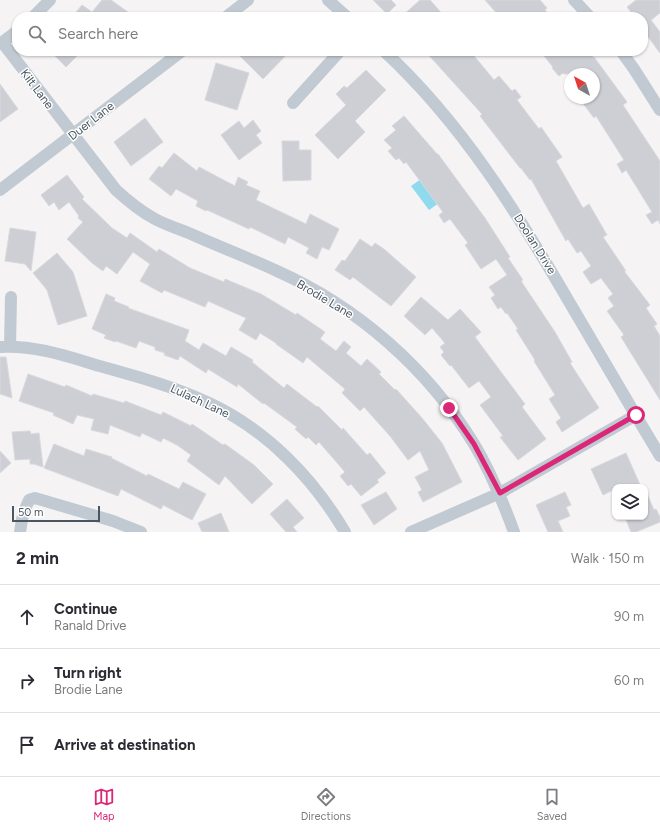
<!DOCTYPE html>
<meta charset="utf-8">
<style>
:root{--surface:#fff;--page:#f2f2f3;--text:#2b2b33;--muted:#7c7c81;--line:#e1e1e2;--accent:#db2777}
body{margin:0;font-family:Figtree,sans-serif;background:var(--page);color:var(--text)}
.controls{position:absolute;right:12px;bottom:12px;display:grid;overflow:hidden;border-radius:8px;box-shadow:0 1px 3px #0004}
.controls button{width:36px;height:36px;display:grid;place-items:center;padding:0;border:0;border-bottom:1px solid var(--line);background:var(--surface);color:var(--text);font:20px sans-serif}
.compass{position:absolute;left:564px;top:68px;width:36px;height:36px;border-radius:50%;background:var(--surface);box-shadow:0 1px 3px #0004;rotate:321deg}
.scale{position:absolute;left:12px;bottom:10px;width:88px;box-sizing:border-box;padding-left:4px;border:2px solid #4a5661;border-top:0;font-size:11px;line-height:14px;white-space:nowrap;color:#4a5661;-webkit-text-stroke:3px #fff;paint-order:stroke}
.stop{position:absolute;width:12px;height:12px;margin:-9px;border:3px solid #db2777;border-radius:50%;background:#fff}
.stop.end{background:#db2777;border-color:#fff;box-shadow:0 1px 4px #0008}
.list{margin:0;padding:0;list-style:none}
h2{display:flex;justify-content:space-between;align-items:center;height:52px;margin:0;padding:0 16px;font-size:17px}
h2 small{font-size:13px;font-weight:400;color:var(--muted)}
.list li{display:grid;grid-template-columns:26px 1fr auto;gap:12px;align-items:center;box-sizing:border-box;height:64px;padding:0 16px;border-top:1px solid var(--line)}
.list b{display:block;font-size:15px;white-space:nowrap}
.list p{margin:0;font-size:13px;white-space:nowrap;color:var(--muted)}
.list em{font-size:13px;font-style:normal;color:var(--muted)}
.icon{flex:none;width:22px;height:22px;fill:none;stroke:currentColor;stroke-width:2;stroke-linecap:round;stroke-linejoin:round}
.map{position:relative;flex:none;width:660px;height:532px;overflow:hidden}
.search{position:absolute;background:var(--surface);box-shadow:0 1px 3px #0004;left:12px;right:12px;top:12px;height:44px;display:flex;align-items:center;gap:10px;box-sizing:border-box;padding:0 14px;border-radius:16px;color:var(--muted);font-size:15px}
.sheet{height:244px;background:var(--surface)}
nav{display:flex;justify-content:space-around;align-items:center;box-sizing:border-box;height:56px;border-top:1px solid var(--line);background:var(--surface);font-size:11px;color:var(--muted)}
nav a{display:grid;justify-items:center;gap:2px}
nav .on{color:var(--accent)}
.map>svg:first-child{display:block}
</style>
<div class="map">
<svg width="660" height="532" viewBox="0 0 660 532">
<rect width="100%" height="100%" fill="#f5f3f3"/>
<path fill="#90daee" d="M421,179L439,203L429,210L411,186Z"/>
<path fill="#cdcfd5" stroke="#d7d9de" d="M102,0H111L135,17H72L82,5L92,12Z
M373,0H391L396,5L387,14Z
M420,0H430L445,17H401Z
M485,0H540L547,8L545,10L551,17H500Z
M636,0H660V13L651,20L660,32V53L643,30V17H635L627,7Z
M50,51H82L66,67Z
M235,51H290L263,79Z
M425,51H470L494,80L499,76L512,91L515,89L521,97L517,100L539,129L541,127L562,157L556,161L583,208L589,204L607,235L603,237L626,271H624L650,305L646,308L657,324L654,326L660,336V400L621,337L624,335L607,311L614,306L608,298L613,294L601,278L591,284L583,272L591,266L581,251L577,253L568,239L566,241L531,179L530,180L521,168H520L480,116L482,114Z
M540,51H588L594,58V57L627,102L623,105L660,161V224L658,220L652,224L646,215L652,212L626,170L622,173L617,164L624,160L596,116L594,118L579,98H594V74H564L563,73L559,76L552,68L553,67Z
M216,63L249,73L237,110L205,100Z
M366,70L386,90L355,121L365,132L338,159L315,135L346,105L336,94L344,86L347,88Z
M0,84L18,109L0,122Z
M404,116L437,154H438L485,218L510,257L508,258L523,280L521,281L555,332L572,362L570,363L599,408L562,432L556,422L561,418L549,399L555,395L534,361L535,360L516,330L518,329L507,313L506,314L501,307L498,309L491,298L495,295L489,287L507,275L496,259L481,269L465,245L468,243L450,219L444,223L439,215L443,212L406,162L404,164L399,158L396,160L388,151L392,148L384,140L396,130L392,126Z
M145,118L163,142L131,166L114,142Z
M253,120L261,131L256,135L262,143L239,160L221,135L239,121L244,128Z
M282,141H299V150H311V180L283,181Z
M174,153L197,171L199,167L235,186L238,177L248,182L246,185L260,191L256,200L306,224L310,214L339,229L329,250L322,247L317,259L306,253L309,248L288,237L285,244L250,227L249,229L207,210L206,211L196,206L198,201L176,189L171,196L149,179L159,166L162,168Z
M67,175L84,197L82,199L112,228L127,238L130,233L157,252L159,249L190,268L224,282L225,279L261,294L296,315L297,313L325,332L320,339L336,351L344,341L351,347L346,353L361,366L367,359L381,372L379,374L395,390L396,389L422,418L442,443L462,482L423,502L418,492L422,490L415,477L429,470L420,451L408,460L390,436L364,407L360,411L342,393L345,389L307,357L303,363L276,344V343L260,333L256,340L239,330L246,318L208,301L205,307L164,290L162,293L140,281L150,264L133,252L117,274L106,266L103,271L92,263L67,239L83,222L78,218L79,216L69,202L59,210L54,202L49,206L41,195Z
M10,228L36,232L31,271L25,264L5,261Z
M360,239L372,247L375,243L384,249L416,277L391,306L353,277L350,280L335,270L342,260L345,261Z
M57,253L73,272L87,316L58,325L47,290L33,273Z
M106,294L115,298L114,301L129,307L128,308L189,330L185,341L199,350L203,343L226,356L231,347L253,360L252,362L284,388L287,384L317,407L318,406L342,430L343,428L367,455L370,453L386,473L377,480L379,482L361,496L351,484L348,486L340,476L345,472L319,442L316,445L308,437L306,439L295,429L297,427L264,403L263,404L238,384L237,387L208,369L206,373L180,356L178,360L164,355L165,353L155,350V347L139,341L136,348L116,341L115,342L104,338L106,335L92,329Z
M421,297L448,320L460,309L481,332L475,337L525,404L522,407L546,439L518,460L500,437L503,436L480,405L491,397L479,381L469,388L451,365L450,366L441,355L444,352L440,347L445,343L432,328L425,335L404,316Z
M0,357H6L12,398L0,394Z
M28,374L65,387L66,385L92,396L93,394L124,403L125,401L161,415L163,412L191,426L192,424L223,445L225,444L254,465L273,484L252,504L225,476L219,485L187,461L191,455L177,445L163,438L161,442L142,433L140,437L110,425L108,434L91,430L94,419L77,415L73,424L53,415L54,413L19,401Z
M30,431L31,434L39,433L43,467L34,464H30V459L15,460L12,432Z
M54,444L84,456L86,449L112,457L111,458L147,476L148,474L179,489L183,482L206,494L192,520L163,505L161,509L121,489L118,496L44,468Z
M0,451L11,463L0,473Z
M626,453L641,487H615V489L603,495L591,469Z
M645,489L654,510L656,509L660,517V522L636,532H631L625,517H645Z
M386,492L397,509L374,525L361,505Z
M565,492L571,505L566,507L570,516L558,521L563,532H548L536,505Z
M287,499L304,518L293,527L297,532H286L270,514Z
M221,513L229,532H202L198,523Z"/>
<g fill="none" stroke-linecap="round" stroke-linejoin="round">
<path stroke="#c1cad2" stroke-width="12" d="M328,0L347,17
M574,0L590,17
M33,17L50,0
M226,17L248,0
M2,42L116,190C128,201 140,211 155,219C166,225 179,229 191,234C220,247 249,258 277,271C358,307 428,369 474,444C491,472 503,502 514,532
M0,44L17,31
M384,51C462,123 518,214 571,305C601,356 630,406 660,456
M621,51L634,69L660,110
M293,103L340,51
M0,190L182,51
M0,347C36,345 69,357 103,367C139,377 175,387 209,403C267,430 313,478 345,532
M10,347L11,297
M20,532L23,514L29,500L35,498L113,521L141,532
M411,532L500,493L636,415"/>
</g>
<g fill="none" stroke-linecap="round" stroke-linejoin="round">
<path stroke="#db2777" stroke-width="5" d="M449,408L474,444L500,493L636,415"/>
</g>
<g text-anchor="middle" stroke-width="3" stroke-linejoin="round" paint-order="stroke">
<g font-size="12" fill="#4a5661" stroke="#fff">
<text transform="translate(37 89) rotate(53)" y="4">Kilt Lane</text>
<text transform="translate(91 121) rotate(-38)" y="4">Duer Lane</text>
<text transform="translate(535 244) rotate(58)" y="4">Doolan Drive</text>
<text transform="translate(325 299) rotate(31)" y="4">Brodie Lane</text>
<text transform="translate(200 401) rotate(25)" y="4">Lulach Lane</text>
</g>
</g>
</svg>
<div class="controls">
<button><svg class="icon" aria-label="layers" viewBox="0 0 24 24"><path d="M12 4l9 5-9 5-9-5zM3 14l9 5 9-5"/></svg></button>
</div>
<svg class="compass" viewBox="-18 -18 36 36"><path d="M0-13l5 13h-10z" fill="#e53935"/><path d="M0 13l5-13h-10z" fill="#7c7c81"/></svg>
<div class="scale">50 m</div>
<div class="stop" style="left:636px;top:415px"></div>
<div class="stop end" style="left:449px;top:408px"></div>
<div class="search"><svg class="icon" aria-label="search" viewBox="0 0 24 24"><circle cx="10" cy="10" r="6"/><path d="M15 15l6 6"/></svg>Search here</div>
</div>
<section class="sheet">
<h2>2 min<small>Walk · 150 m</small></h2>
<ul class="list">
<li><svg class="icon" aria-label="ahead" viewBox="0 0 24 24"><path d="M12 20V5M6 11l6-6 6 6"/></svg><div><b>Continue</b><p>Ranald Drive</p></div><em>90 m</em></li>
<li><svg class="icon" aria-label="right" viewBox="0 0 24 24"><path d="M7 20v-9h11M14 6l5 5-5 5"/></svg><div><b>Turn right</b><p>Brodie Lane</p></div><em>60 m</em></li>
<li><svg class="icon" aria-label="arrive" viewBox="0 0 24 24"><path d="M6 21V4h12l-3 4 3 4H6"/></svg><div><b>Arrive at destination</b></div></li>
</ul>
</section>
<nav>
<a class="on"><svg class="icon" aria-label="map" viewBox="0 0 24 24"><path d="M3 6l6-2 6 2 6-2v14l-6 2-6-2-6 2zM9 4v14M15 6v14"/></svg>Map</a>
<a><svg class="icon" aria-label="directions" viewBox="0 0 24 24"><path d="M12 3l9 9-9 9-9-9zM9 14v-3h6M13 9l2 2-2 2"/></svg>Directions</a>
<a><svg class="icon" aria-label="saved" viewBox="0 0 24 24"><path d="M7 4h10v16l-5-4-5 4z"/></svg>Saved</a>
</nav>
